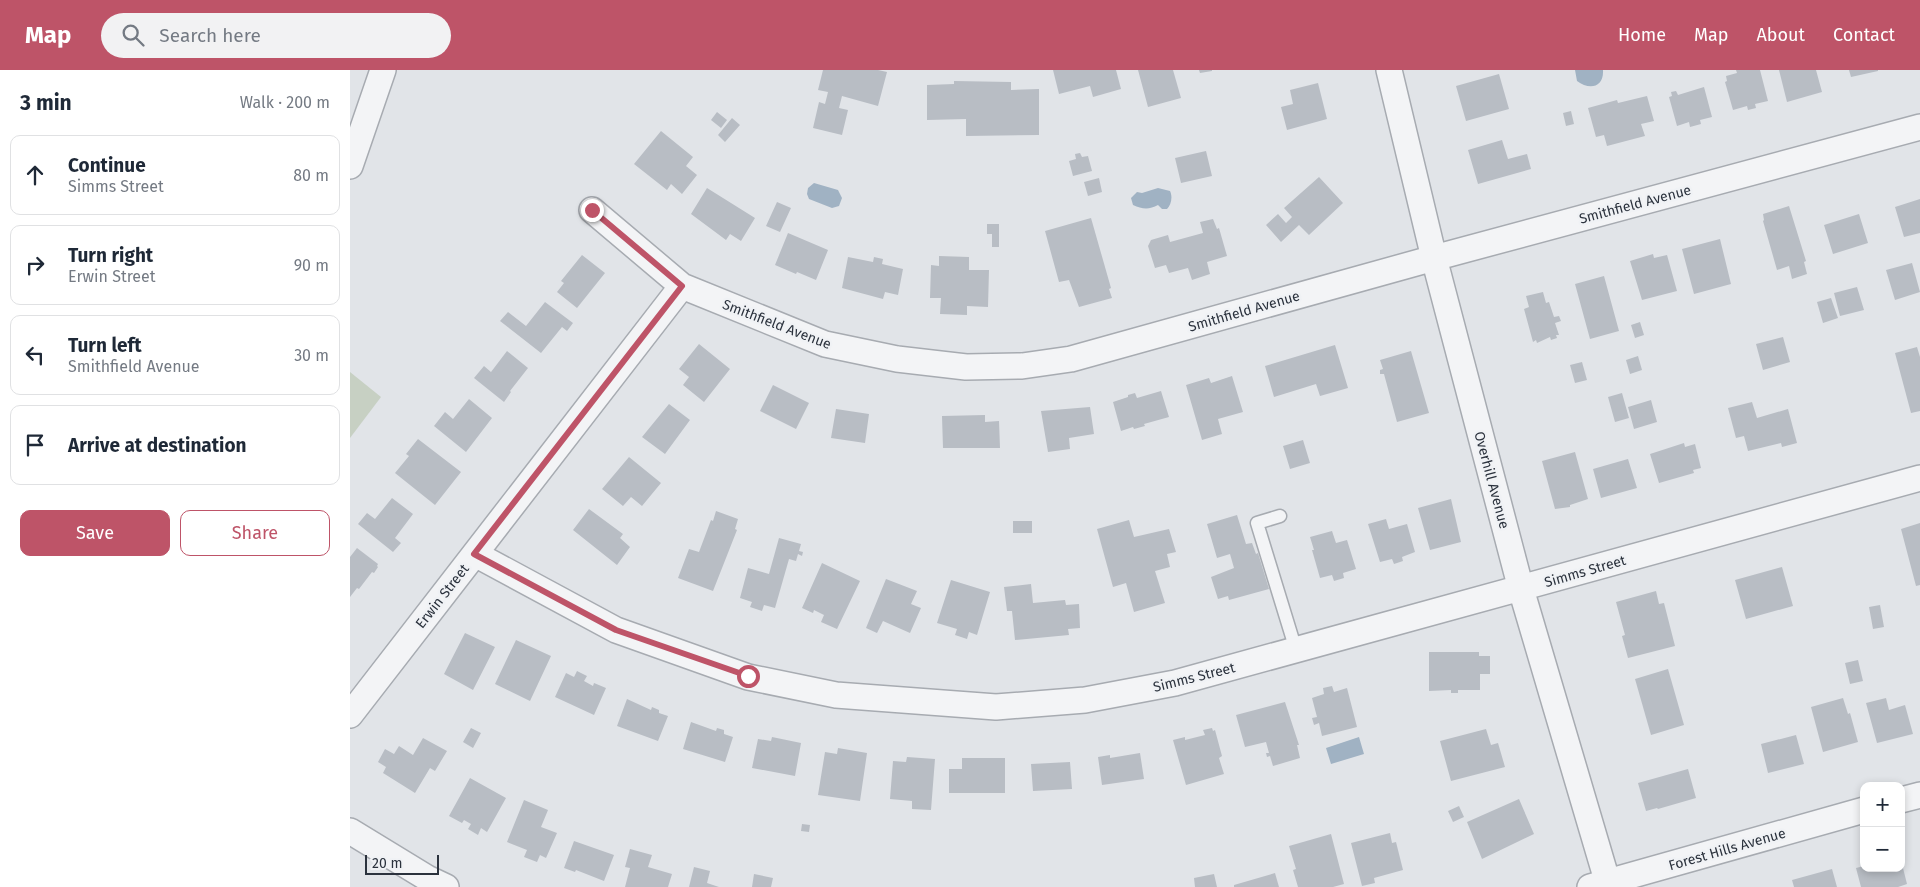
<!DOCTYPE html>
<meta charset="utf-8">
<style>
:root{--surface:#fff;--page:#f2f2f3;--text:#1f2937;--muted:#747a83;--line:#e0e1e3;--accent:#be5468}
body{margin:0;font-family:"Fira Sans",sans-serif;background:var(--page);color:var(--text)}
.controls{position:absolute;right:15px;bottom:15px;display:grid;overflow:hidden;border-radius:10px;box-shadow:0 2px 8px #0003}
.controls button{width:45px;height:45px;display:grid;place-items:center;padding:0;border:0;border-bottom:1px solid var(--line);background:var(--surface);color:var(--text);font:25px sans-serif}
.scale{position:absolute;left:15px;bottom:12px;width:74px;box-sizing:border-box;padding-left:5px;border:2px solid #2b323d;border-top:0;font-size:14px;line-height:18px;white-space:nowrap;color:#2b323d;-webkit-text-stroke:4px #f0f2f5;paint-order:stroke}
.stop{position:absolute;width:15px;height:15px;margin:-11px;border:4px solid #be5468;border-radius:50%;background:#fff}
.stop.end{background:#be5468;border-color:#fff;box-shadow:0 1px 5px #0008}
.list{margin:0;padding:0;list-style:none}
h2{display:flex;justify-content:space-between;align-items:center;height:65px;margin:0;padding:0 20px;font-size:21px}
h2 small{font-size:16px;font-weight:400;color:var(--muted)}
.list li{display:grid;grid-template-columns:32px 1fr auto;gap:15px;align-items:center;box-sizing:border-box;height:80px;margin:0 10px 10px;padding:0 10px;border:1px solid var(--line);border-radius:10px}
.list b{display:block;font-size:19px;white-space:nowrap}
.list p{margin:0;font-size:16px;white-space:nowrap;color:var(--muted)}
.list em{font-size:16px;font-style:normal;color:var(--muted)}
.actions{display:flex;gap:10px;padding:15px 20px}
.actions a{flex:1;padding:11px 0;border:1px solid var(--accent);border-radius:10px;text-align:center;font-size:18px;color:var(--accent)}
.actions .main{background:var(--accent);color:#fff}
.icon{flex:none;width:28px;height:28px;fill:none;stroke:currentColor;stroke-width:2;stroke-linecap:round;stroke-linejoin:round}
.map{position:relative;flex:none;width:1570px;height:817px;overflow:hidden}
header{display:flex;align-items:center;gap:30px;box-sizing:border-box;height:70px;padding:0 25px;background:var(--accent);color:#fff}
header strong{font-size:24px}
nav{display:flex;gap:28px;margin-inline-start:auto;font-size:18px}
.search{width:350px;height:45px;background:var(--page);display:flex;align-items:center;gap:12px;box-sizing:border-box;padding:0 18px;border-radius:28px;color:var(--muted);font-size:19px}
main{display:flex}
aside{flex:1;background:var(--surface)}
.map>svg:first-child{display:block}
</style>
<header>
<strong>Map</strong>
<div class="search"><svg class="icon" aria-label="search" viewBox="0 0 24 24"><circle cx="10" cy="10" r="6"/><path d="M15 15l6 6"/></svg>Search here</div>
<nav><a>Home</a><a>Map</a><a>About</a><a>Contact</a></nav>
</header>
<main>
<aside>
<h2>3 min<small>Walk · 200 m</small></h2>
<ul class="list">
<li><svg class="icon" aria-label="ahead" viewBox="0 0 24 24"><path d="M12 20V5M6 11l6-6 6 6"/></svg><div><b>Continue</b><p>Simms Street</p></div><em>80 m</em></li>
<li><svg class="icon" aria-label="right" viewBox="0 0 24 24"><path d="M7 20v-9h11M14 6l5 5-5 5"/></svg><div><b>Turn right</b><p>Erwin Street</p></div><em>90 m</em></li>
<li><svg class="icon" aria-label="left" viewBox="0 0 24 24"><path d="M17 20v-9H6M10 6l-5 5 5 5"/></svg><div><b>Turn left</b><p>Smithfield Avenue</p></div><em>30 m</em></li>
<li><svg class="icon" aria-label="arrive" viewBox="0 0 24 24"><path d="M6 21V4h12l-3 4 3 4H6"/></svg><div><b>Arrive at destination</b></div></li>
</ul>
<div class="actions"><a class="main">Save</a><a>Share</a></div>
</aside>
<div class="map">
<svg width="1570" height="817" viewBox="0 0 1570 817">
<rect width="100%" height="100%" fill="#e1e4e8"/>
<path fill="#c7d0c3" d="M0,302L31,327L0,368Z"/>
<path fill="#a0b2c3" d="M1225,0H1253C1254,18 1239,20 1227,11Z
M464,113L488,120L492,128L489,136L482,138L459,129L457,124L458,118Z
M808,118L820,121C823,127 821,135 817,139H812L808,135C799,140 792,139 783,135L781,128L787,122L792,123Z
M1009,667L1014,684L981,694L976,678Z"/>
<path fill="#b8bdc4" d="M473,0H528L537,2L528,36L492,26L489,38L498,40L492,65L463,58L469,32L475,34L478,22L468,20Z
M703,0H766L771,19L743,27L740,16L709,24Z
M788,0H823L831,28L798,37Z
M849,0H862V1L850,3Z
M1386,0H1410L1418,31L1405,34L1406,38L1398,40L1397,36L1383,40L1375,12L1377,11L1376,6L1387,3Z
M1429,0H1466L1472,22L1437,32Z
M1499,0H1528V1L1501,7Z
M1149,4L1159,39L1116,51L1106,16Z
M604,11L661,12V20L689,19V65L616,66V49L577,50V15L604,14Z
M968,13L977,49L937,60L931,37L943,34L940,20Z
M1354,17L1362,47L1350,50L1351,54L1340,57L1339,52L1327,56L1319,27L1322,26L1321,22L1326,21L1328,25Z
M1297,26L1304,51L1291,54L1295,66L1257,76L1254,65L1246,67L1238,38L1267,30L1268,33Z
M1221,41L1224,54L1216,56L1213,43Z
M367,42L377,50L371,58L361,50Z
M382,48L390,55L375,72L368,65Z
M311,61L343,87L336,96L347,105L332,124L321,114L317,120L284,94Z
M1152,70L1158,89L1177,84L1181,99L1128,114L1118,80Z
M856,81L862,106L831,113L825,88Z
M730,83L732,87L738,86L742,101L723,106L719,91L726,89L725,84Z
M969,107L993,133L959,165L949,155L931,172L916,155L928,144L936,153L942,147L934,138Z
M749,108L752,122L738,126L734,112Z
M357,118L405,148L391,171L380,164L376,170L341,144Z
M1570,129V163L1554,167L1545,137Z
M427,132L441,138L430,162L416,156Z
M1439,136L1456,191L1454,192L1457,204L1442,209L1439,196L1427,200L1413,151L1414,150L1413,144Z
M1509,144L1518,173L1483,184L1474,155Z
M741,148L761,218L759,219L762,228L729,237L719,210L709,212L695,161Z
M863,149L867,159L869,158L877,186L857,192L860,204L842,210L838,198L819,203L816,195L805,198L798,176L801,170L818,165L820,172L853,163L850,152Z
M637,154H649V177H642V164H637Z
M438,163L478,180L466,210L447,202L446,204L425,195Z
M1370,169L1381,214L1344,224L1332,179Z
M1303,184L1304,188L1317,185L1327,221L1292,230L1280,191Z
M232,185L255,203L227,238L207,222L214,213L211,211Z
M589,186L619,187V200H639L638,237L617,236V245L590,244L591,228H580L581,195L589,196Z
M498,187L523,192L524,187L533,189L532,194L553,199L548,225L535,222L533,229L492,218Z
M1562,193L1570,222L1545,230L1536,200Z
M1254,206L1269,261L1240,269L1225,214Z
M1507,217L1514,240L1490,246L1484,223Z
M1193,222L1196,233L1199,232L1204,247L1209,246L1211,251L1205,253L1209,265H1206L1207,268L1201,270L1200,267L1187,273L1186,270L1183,272L1174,239L1179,237L1176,226Z
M1481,228L1488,248L1473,253L1467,232Z
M195,232L223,253L217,261L212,257L191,283L150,251L158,242L176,256Z
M1290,252L1294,265L1285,268L1281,255Z
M1433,267L1440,292L1413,300L1406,274Z
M349,274L380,299L354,332L333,315L339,307L329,299Z
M985,275L998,318L970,326L966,314L924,327L915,296Z
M1567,277L1570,287V341L1561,343L1545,283Z
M157,281L178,298L160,321L161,322L154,332L124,308L134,296L141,302Z
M1061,281L1079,343L1047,352L1034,304H1030V300L1033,299L1030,290Z
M1288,286L1292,300L1280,304L1276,290Z
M1232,292L1237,310L1225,313L1220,295Z
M882,306L893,342L868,349L872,364L852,370L836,315L859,308L861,313Z
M423,315L459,333L446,359L410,341Z
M811,321L819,347L794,354L795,356L784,359L783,357L771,361L763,332L778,327V325L785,323L787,328Z
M1272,323L1279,348L1265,352L1258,327Z
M119,329L142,348L116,382L84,356L95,342L103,349Z
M1301,330L1307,352L1284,359L1278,337Z
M1402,332L1407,348L1438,339L1447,373L1432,377L1431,373L1398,381L1394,366L1386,368L1378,338Z
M319,334L340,350L315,384L292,367Z
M740,337L744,364L719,368L720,379L698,382L691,341Z
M486,339L519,344L515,373L481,368Z
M635,345V352L649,351L650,378H593L592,346Z
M68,369L111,402L85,435L45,403L59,386L56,384Z
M953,370L960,393L940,399L933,376Z
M1334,373L1335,377L1345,374L1351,398L1343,400L1344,403L1309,413L1300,384Z
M1225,382L1238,429L1220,435V437L1205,439L1192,391Z
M279,387L311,413L292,436L281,427L273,436L252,419Z
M1278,389L1287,418L1251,428L1243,399Z
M42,428L63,444L45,468L51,473L43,482L8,454L17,443L25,449Z
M1101,429L1111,472L1080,480L1068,438Z
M239,439L273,464L270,468L280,477L267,495L223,460Z
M366,441L388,449L385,459L387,460L363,521L328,508L339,479L349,482L361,450L363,451Z
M887,445L896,474L902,473L906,484L908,483L919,519L879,530L878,526L868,529L861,507L884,498L880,484L867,488L857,454Z
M1036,449L1039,459L1057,454L1065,482L1052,487L1053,491L1044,494L1042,489L1030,492L1018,454Z
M779,450L784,467L819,459L826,482L817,484L820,497L805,501L815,533L784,542L776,513L763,517L747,459Z
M663,451H682V463H663Z
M1570,453V515L1566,516L1551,459Z
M982,461L986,473L997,470L1006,499L993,503L994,508L984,511L982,505L970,508L962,480H964L960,467Z
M429,468L451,474L449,481L453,482L452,486L448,484L446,491L439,489L425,538L414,535L412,541L400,537L402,532L390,528L398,498L419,504Z
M7,478L28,494L27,496L28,497L24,503L22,502L9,519L7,518L0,527V487Z
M472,493L510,511L487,559L471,552L474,545L464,540L463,543L452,538Z
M1432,497L1443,536L1396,549L1385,510Z
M536,509L567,521L561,534L571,538L560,563L533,551L527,563L516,558Z
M601,510L640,522L627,565L619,562L617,569L605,565L607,559L587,553Z
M681,514L683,533L715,530L716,535L729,534L730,558L718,559L719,565L665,570L662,541H657L654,517Z
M1306,521L1309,534L1314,533L1325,576L1278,588L1272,566L1275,565L1266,532Z
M1530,535L1534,557L1523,559L1519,537Z
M115,563L145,577L123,620L94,604Z
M166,570L201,586L180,631L145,614Z
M1079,582H1129V586H1140V604H1130V620H1108V623H1101V620L1079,621Z
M1508,590L1513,611L1500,614L1495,593Z
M1318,599L1334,655L1301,665L1285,609Z
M227,601L237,606L234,611L243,616L244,613L256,618L244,645L205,627L216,603L224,607Z
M982,616L984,622L997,618L1007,657L972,666L969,653L964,655L962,648L967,647L962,628L974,624L973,618Z
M1493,628L1498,644L1500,643L1508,672L1473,682L1461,637Z
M1536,628L1539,640L1555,635L1563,664L1527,673L1516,633Z
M277,629L301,640L302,637L309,640V643L318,646L308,671L267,656Z
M935,632L949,675H947L950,688L923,696L920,686L917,687L916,683H919L916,672L895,677L886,645Z
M341,652L366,661L367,658L374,660V664L383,667L375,692L333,679Z
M121,658L131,663L123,678L113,672Z
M862,658L863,661L865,660L872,686L869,688L874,704L836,715L823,670L835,667V670L855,665L853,660Z
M1136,659L1141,675L1148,673L1155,697L1101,711L1090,671Z
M1446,665L1454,694L1418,703L1411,674Z
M422,667L451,673L445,706L402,698L408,669L421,671Z
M73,668L97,681L85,701L80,698L65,723L33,703L36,697L28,692L35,679L44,684L49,676L63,685Z
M488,678L517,683L510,731L468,725L475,682L487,684Z
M790,683L794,709L752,715L748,687L760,685V688Z
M557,687L585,689L581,740L562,739V731L540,729L543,691L556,692Z
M612,688H655V723H599V699H612Z
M720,692L722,719L683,721L681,694Z
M1338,699L1346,728L1308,739L1307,738L1296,741L1288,713Z
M120,708L156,728L137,762L131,758L128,765L118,759L121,754L114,750L112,753L99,746Z
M1169,729L1184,764L1132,789L1117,752Z
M174,730L198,740L191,757L207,763L196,788L190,785L187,792L174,787L177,780L157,772Z
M1109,736L1114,747L1103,752L1098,741Z
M452,754L460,755L459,762L451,761Z
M1040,763L1042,773L1046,772L1053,800L1024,808L1025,813L1012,816L1001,773Z
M981,764L994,814L983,817H948L943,800L946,799L939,776Z
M224,771L264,785L254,811L226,800L225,802L214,798Z
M280,779L302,785L298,797L322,804L318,817H275L280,798L275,797Z
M1514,796V798H1553L1557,814L1548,817H1511L1506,798Z
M344,797L360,801L357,813L369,817H339Z
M1482,799L1487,817H1444L1442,810Z
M925,803L929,817H884V815Z
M404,804L423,808L421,817H402Z
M864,804L867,817H845L844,808Z"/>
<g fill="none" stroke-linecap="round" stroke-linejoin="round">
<defs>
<path id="lane" d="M930,446L907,453L946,580"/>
<path id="street" d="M1039,0L1084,188L1171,519L1259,817
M0,96L33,0
M242,140L332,216L475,274L547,289L616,297L672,296L721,289L1084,188L1570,57
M125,484L266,560L398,607L486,625L646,637L735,630L825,613L1570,408
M0,645L332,216
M1551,730L1570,725
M0,761L77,808L96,817
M1240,817L1514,740"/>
</defs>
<use href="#lane" stroke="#a7abb1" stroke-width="15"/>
<use href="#street" stroke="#a7abb1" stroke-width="28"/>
<use href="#lane" stroke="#f3f4f6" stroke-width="12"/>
<use href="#street" stroke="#f3f4f6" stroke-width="25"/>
</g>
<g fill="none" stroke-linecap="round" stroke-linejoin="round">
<path stroke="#be5468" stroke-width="6" d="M242,140L332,216L124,484L266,560L398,606"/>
</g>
<g text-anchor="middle" stroke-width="5" stroke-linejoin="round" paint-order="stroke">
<g font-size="14" fill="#2b323d" stroke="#f0f2f5">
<text transform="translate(1285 134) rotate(-15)" y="5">Smithfield Avenue</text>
<text transform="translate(894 241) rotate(-16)" y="5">Smithfield Avenue</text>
<text transform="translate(427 254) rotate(21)" y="5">Smithfield Avenue</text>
<text transform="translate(1142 410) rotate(75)" y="5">Overhill Avenue</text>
<text transform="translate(1235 501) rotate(-16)" y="5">Simms Street</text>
<text transform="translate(92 526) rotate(-52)" y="5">Erwin Street</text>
<text transform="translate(844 607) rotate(-14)" y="5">Simms Street</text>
<text transform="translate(1377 779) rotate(-16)" y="5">Forest Hills Avenue</text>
</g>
</g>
</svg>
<div class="controls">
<button>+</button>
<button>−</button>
</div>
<div class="scale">20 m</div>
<div class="stop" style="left:398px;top:606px"></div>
<div class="stop end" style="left:242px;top:140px"></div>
</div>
</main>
